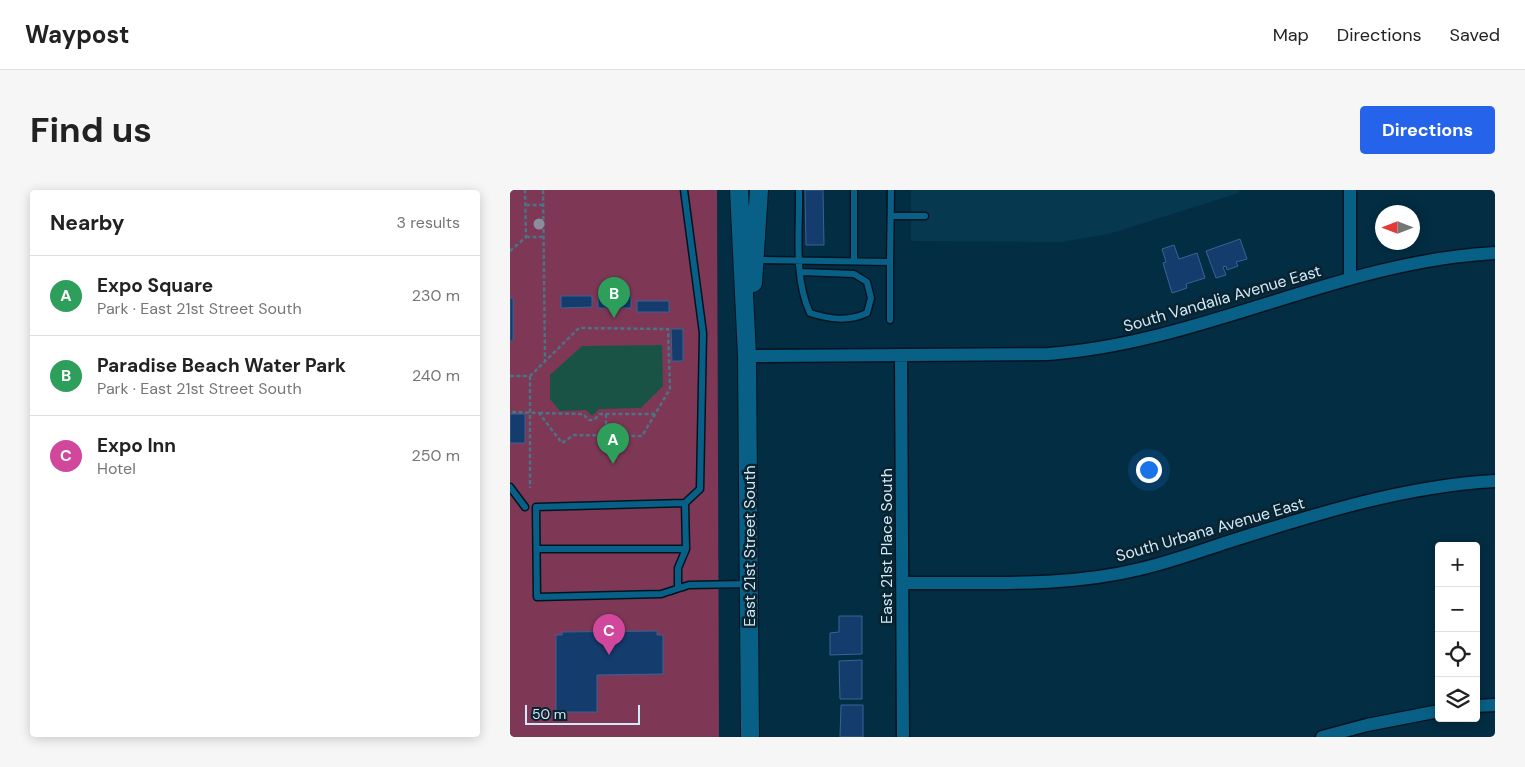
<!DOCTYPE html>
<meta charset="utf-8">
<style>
:root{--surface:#fff;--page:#f6f6f6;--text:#222;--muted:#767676;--line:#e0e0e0;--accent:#2563eb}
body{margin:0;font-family:"DM Sans",sans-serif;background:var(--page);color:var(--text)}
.controls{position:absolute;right:15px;bottom:15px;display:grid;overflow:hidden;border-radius:5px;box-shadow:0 2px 12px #0003}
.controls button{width:45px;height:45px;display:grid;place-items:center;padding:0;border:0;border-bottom:1px solid var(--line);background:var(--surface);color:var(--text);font:25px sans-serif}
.compass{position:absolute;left:865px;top:15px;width:45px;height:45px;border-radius:50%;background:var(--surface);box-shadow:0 2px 12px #0003;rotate:270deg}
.scale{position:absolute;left:15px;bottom:12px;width:115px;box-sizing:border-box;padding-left:5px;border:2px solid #ceeafb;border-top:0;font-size:14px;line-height:18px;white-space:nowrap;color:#ceeafb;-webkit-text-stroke:4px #0b222f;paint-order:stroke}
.you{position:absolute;left:638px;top:279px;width:18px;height:18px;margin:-12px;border:4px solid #fff;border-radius:50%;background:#1a73e8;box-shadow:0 0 0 8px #1a73e833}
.badge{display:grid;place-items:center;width:32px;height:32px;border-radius:50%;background:var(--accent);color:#fff;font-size:16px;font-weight:700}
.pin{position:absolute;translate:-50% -41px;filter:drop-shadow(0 1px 2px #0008)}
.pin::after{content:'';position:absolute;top:26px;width:18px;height:15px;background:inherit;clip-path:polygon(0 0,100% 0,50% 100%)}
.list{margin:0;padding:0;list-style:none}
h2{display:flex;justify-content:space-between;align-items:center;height:65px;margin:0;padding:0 20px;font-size:21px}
h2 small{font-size:16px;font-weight:400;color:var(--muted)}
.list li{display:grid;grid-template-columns:32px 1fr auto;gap:15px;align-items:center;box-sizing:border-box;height:80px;padding:0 20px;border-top:1px solid var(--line)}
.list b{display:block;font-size:19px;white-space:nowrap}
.list p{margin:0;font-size:16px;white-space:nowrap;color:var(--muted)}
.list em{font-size:16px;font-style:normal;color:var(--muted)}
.icon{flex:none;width:28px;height:28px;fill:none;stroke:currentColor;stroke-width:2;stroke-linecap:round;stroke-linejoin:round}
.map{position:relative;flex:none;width:985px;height:547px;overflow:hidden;border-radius:5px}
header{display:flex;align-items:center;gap:30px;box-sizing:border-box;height:70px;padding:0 25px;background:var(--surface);border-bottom:1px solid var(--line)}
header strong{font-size:24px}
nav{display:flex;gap:28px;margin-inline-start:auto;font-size:18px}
.intro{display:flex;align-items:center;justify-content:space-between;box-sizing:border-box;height:120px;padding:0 30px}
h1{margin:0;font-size:35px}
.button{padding:12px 22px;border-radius:5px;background:var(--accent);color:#fff;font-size:18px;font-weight:700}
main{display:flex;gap:30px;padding:0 30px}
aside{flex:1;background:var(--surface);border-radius:5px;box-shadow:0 2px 12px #0003}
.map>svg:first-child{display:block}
</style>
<header>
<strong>Waypost</strong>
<nav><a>Map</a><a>Directions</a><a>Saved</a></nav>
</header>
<div class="intro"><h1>Find us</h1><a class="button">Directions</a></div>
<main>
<aside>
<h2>Nearby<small>3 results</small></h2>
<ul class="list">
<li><span class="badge" style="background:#2e9e5b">A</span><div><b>Expo Square</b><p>Park · East 21st Street South</p></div><em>230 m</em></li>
<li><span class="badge" style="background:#2e9e5b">B</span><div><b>Paradise Beach Water Park</b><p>Park · East 21st Street South</p></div><em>240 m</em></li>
<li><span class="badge" style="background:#d1479c">C</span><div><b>Expo Inn</b><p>Hotel</p></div><em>250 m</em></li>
</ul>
</aside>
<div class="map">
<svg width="985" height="547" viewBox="0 0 985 547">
<rect width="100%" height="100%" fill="#032d42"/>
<path fill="#06384f" d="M401,0H729V3L599,44L551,52L401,51Z"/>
<path fill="#7e3856" d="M0,0H207L209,547H0Z"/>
<path fill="#185346" d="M152,155L153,196L131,218L89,219L82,226L76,220L50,221L40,209V185L72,156Z"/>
<path fill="#143c6d" stroke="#3a6296" d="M295,0H313L314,55H296Z
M730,49L737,69L726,72L728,76L717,80L716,76L713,77L716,85L706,88L696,61Z
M664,55L669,69L687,63L695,88L676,94L677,98L662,103L653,73L656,72L652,59Z
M51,106H82V117L51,118Z
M88,106H121V118H88Z
M0,108H3V151H0Z
M127,111H159V122H127Z
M161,139H173V171H162Z
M0,224H15V253H0Z
M329,426H352V464L320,465V443L329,442Z
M147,441V445H153V484L87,485V522H46V445H52V442Z
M352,470V509H330L329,471Z
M331,515H353V547H330Z"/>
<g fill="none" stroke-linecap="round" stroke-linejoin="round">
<defs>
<path id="lane" d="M174,0L193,143L190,299L175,313
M289,0C290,39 283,87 300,123C319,129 338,132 357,123L361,108L357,92L344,84L291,82
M344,0V71
M381,26H415
M246,70L380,72L381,0
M380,130V72
M0,297L15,317
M27,359H176
M168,398V378L176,359L175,313L26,317L27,407L151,404C160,401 170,398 179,395L238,394"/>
<path id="street" d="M840,0V87
M391,165L393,547
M237,166L538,164C692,153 830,71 985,63
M392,393C471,392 553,398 630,379C661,372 693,360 724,350C809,323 895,296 985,291
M966,516L985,515
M812,547L857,535L929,521"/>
<path id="secondary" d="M229,0L237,166L240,547
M243,93L249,0"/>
</defs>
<use href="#lane" stroke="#001420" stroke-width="9"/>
<use href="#street" stroke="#001420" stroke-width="15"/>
<use href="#secondary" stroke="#001420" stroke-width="20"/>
<path stroke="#4d7185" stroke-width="2.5" stroke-dasharray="4 2.5" stroke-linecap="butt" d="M33,0L35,171
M16,15H34
M16,47H34
M0,61L16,47L15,0
M0,186H20L69,138L158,139L160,199L132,246L64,245L52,253L29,223L0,222
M20,186V298
M29,223L73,224L79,230H84L90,224H147
M96,224V246"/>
<use href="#lane" stroke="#086086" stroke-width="6"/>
<use href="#street" stroke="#086086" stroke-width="12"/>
<use href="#secondary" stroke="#086086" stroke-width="18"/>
</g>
<circle fill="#8b8c9c" cx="29" cy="34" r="5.5"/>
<g text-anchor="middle" stroke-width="5" stroke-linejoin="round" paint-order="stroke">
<g font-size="16" fill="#ceeafb" stroke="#0b222f">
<text transform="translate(712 108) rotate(-16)" y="6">South Vandalia Avenue East</text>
<text transform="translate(700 339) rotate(-16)" y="6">South Urbana Avenue East</text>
<text transform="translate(239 356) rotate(-90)" y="6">East 21st Street South</text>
<text transform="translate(376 356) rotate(-90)" y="6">East 21st Place South</text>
</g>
</g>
</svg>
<div class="controls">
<button>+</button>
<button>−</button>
<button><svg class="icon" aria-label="locate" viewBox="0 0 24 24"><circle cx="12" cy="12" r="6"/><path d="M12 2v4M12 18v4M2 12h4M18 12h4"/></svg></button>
<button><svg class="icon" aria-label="layers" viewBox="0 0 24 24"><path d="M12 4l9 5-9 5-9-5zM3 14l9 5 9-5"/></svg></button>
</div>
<svg class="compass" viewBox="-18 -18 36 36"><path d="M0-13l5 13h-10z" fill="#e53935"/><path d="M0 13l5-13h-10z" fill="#767676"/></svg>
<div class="scale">50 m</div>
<div class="you"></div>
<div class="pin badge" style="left:103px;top:274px;background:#2e9e5b">A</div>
<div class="pin badge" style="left:104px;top:128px;background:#2e9e5b">B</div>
<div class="pin badge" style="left:99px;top:465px;background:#d1479c">C</div>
</div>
</main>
